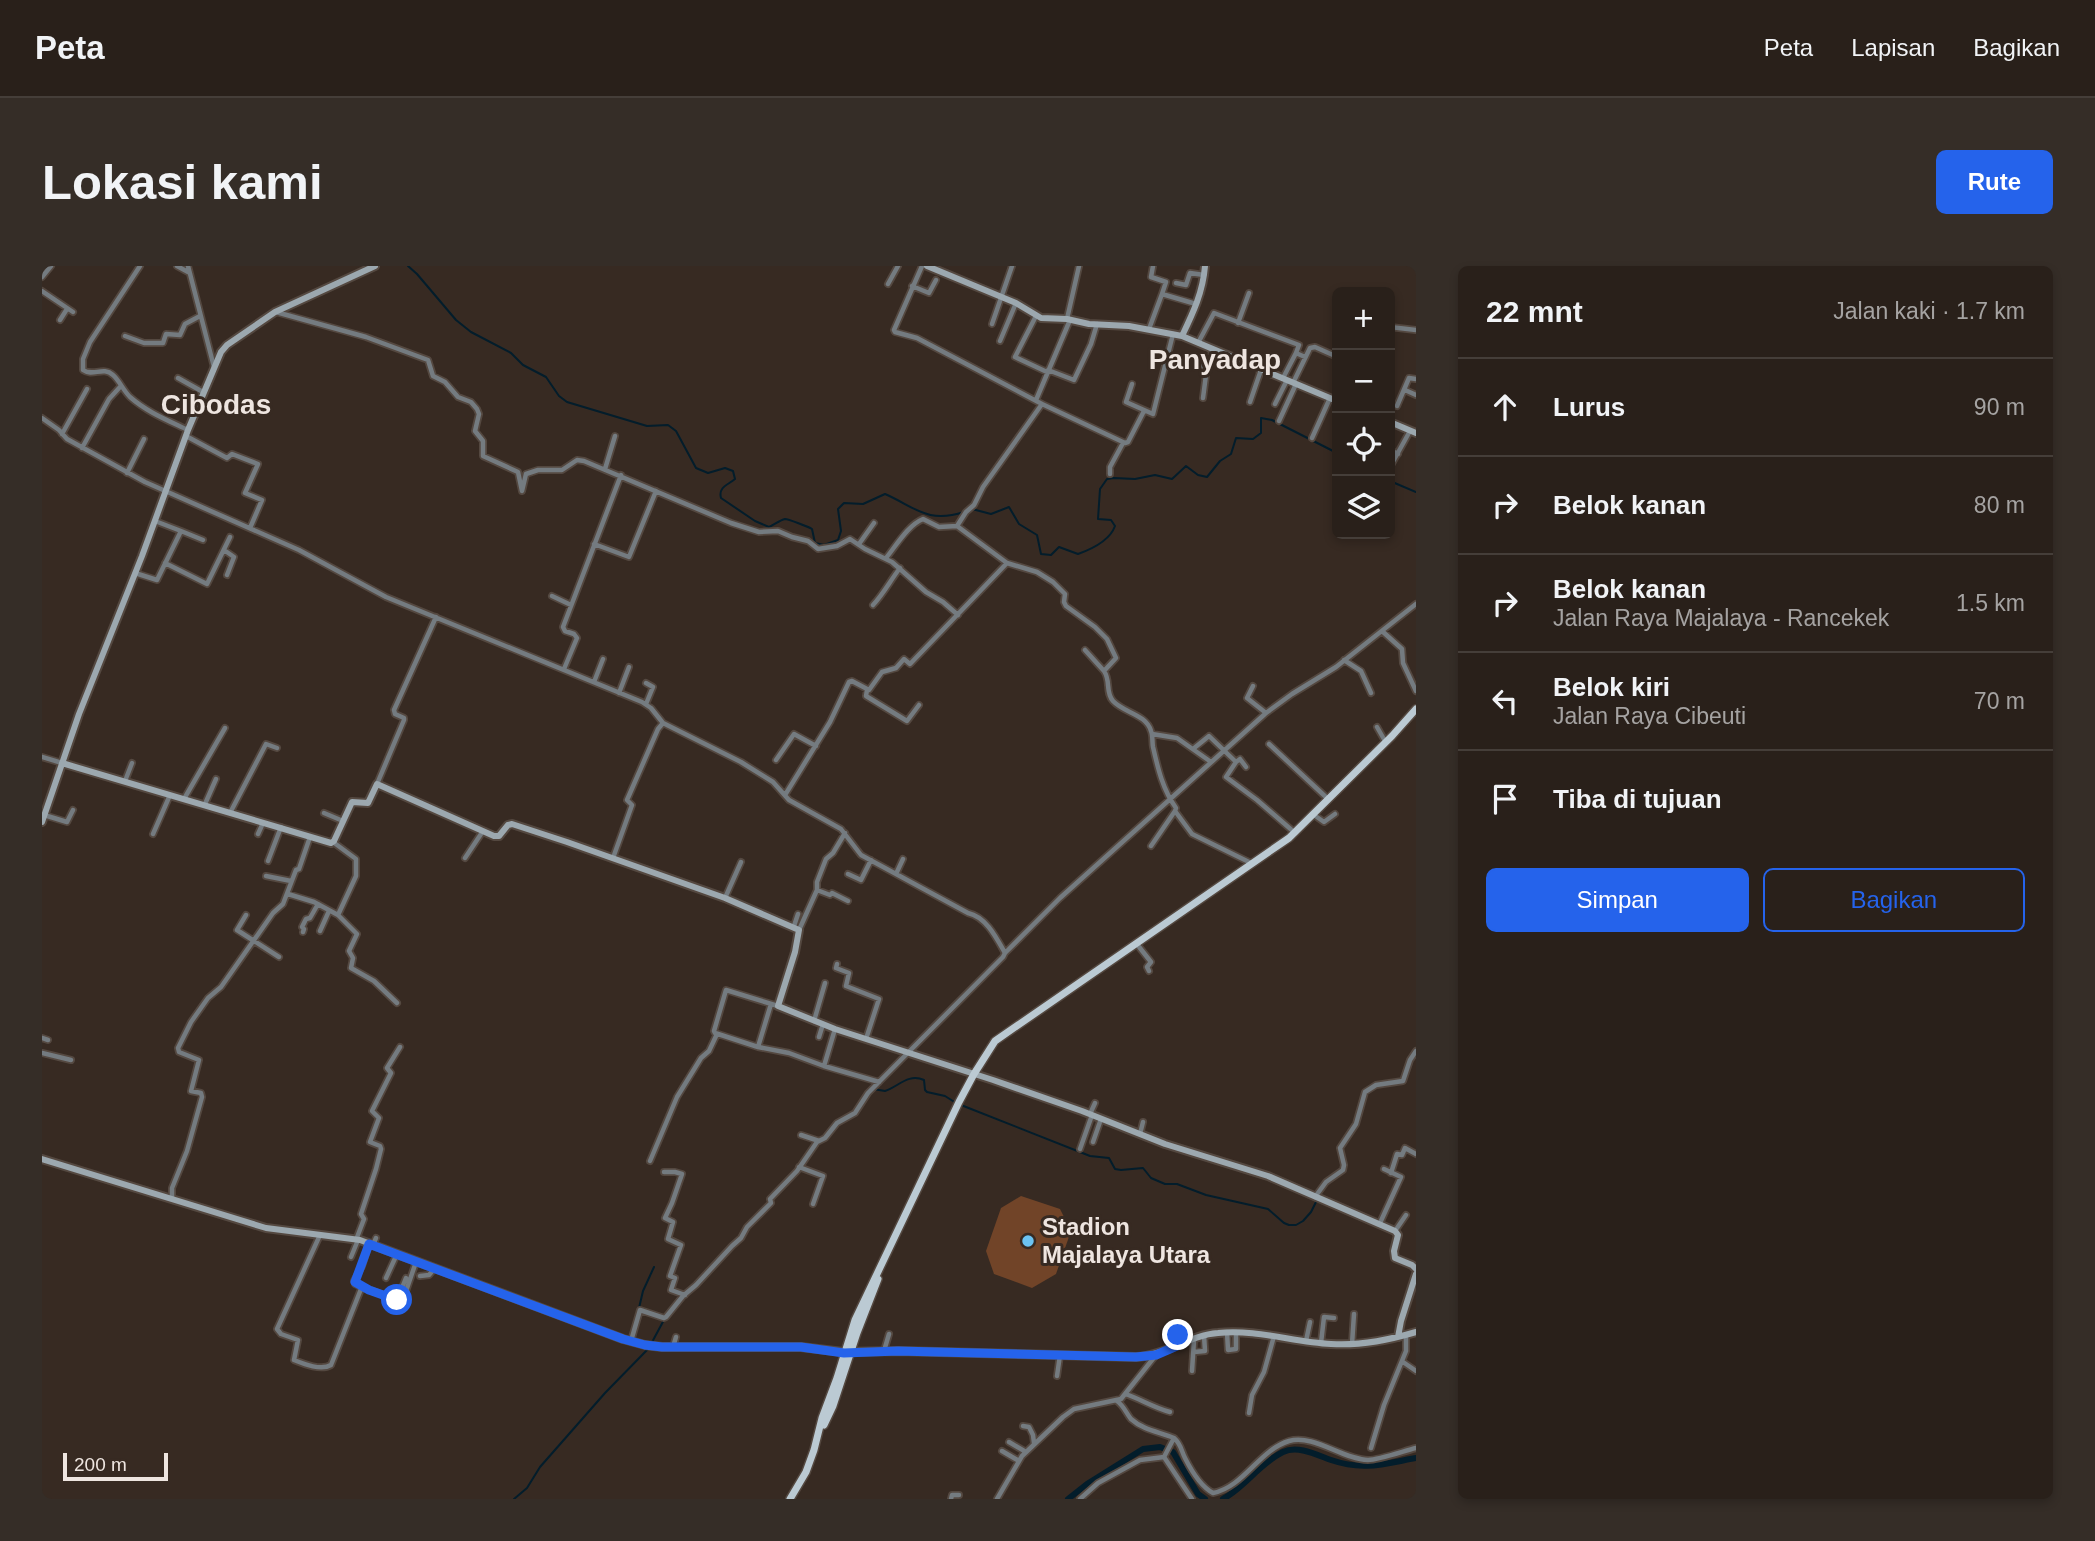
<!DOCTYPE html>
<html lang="id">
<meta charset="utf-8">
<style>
:root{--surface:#29201a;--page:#352d27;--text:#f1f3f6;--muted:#a5a3a2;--line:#453e39;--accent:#2563eb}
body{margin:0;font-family:Helvetica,sans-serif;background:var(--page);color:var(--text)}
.controls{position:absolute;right:21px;top:21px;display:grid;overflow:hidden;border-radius:10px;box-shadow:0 4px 10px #0003}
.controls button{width:63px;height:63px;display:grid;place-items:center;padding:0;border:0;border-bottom:2px solid var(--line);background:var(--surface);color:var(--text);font:35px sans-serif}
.scale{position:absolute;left:21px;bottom:18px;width:105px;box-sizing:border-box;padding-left:7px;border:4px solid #eee5e0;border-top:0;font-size:19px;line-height:24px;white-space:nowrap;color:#eee5e0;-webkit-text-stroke:5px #372a22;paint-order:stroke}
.stop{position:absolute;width:21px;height:21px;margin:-16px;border:5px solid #2563eb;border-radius:50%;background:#fff}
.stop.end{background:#2563eb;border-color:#fff;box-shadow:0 2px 7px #0008}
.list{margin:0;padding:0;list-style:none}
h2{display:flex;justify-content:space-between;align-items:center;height:91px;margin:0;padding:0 28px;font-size:30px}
h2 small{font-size:23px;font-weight:400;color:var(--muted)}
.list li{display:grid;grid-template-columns:46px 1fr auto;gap:21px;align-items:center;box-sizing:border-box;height:98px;padding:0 28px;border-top:2px solid var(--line)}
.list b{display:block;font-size:26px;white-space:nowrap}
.list p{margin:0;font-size:23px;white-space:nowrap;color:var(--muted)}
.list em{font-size:23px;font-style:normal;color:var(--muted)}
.actions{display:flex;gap:14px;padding:21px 28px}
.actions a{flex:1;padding:16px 0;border:2px solid var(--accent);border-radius:10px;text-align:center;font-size:24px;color:var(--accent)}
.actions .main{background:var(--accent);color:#fff}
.icon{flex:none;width:38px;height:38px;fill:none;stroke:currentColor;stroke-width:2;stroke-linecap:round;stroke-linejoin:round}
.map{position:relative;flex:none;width:1374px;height:1233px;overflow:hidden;border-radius:10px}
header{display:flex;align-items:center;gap:42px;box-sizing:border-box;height:98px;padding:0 35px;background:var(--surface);border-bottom:2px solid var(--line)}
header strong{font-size:33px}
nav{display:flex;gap:38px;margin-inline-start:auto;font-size:24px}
.intro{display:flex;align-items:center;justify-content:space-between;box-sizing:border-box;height:168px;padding:0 42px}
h1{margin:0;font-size:49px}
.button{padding:18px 32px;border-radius:10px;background:var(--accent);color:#fff;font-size:24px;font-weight:700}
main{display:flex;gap:42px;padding:0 42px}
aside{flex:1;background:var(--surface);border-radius:10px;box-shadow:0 4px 10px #0003}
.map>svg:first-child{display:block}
</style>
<header>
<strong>Peta</strong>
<nav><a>Peta</a><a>Lapisan</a><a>Bagikan</a></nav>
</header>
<div class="intro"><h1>Lokasi kami</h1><a class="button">Rute</a></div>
<main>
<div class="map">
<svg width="1374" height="1233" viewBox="0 0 1374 1233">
<rect width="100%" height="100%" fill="#372a22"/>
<path fill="#714428" d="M979,930L1018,943L1029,965L1014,1008L990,1022L952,1008L944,985L959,942Z"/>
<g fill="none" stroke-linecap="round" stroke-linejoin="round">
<path stroke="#031d2b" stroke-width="2" d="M366,0L375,8L414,54L429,66L469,87L481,99L504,111L517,130L525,136L605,160L626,159L634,165L654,202L666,207L683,202L691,205L693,213C686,219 676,221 679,232L713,255L727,261C732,259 738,254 743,253C746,253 767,261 770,263L773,277L782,279L796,274L799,265L796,243L802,237L821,238L843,228C873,241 885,258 922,246
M1348,215L1374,226
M930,243L949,248L967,241L977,258L995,269L999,288L1009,289L1017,281L1036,288C1050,283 1068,274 1073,260L1069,254L1056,253L1058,223L1065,213L1072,212L1093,213L1113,209L1130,213L1144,200L1156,209L1165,211L1178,195L1189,188L1194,172L1211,173L1219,167V152L1230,154L1295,187
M831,823L843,825C856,821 866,807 882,814L883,824L885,826L903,830L914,837
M919,839L1048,890L1067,892L1073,903L1079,904L1101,902L1109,912L1123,918H1135L1164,929L1226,943L1242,957L1247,959H1254L1261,955L1269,946L1275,934
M597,1042L601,1025L612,1001
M609,1078L623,1052
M472,1233L485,1222L498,1201L563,1127L606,1083"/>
<path stroke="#031d2b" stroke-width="6" d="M1026,1233L1045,1218L1101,1183L1118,1181L1131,1186L1156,1228L1163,1233
M1181,1233C1203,1221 1218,1197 1241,1186C1256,1179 1275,1189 1289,1194C1321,1205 1341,1198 1374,1192"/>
<defs>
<path id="street" d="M98,0L48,76L41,93V104C51,111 61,100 71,109C77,114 81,124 88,131C105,146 125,154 146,164
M135,0L146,6
M146,0L172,101
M880,0L852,64L853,66L875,72L1000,138L941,221L932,239L924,246L915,260
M1111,0L1109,11L1124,16L1120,28
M0,11L9,0
M1134,17L1144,19L1148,7L1162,9
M846,18L856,0
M870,20L887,27L894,14
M0,25L31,46
M234,46L324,71L386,94L391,110L403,116L416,131L429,136L435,143L437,148L433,165L441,175V190L476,206L480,225L484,208L496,204H520L535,194L542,195L689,257L717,266L736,265L750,271L766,275L776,283L795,280L808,273L823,283L850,296L884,326L901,336L916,349
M994,50L973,91L1005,106
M1025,53L1037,0
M18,54L25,43
M1196,57L1207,27
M950,58L970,0
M1348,61L1374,64
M1107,63L1120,28L1154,38
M83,70L102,77H121L124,68L138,69L143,58L158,50
M958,75L974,37
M1156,77L1172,47L1257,79L1254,87
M1125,89L1165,101
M1006,104L1032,114L1049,78L1055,58
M136,112L161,126
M1241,112L1254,87L1263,91
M1251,117L1268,82L1273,81L1291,89
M1090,118L1084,136L1111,148L1131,68
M1363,124L1374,129
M1161,132L1165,101L1171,83
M994,134L1028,54
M1208,136L1219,104
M1000,138L1083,177L1086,176L1102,145
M1233,138L1245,114
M1355,140L1367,112L1374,113
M0,152L17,164L25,173L103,216L257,284L344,331L600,436L609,442L621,457L699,496L731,516L747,534L799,563L819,589L926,647C944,651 954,671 963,687L961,691L826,827L813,847L795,857L783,872L775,876L755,905L728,933L729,937L705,961L699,972L690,980L654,1019L641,1030L624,1051L622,1052L598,1044L589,1075
M1237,155L1254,118
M20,168L45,123
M144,170L185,192L190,188L216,198L203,227L220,234L208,262
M1270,172L1288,132
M40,182L67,133L78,121
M1348,184L1356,188
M1348,201L1368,165
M563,203L573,170
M85,207L102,173
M1068,208V201L1081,177
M139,265L161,274
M552,278L587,291L614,225
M817,278L832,257
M182,284L192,291L185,309
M844,292C854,280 866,259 881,253L897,261L915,260L965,297L995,306L1011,316L1023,328L1022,336L1024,340L1053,361L1065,373L1074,392L1062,405C1069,415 1063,426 1071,435C1082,447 1104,448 1109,465C1111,470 1110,476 1111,481C1116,503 1121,524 1134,542L1133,545L1150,568L1209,597
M123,297L165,318L188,271
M93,307L115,314L139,265L113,255
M510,330L529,339
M831,339C842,327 848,315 858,302
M1340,365L1360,383L1361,397L1374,425
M1043,384L1062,405
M1302,394L1319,405L1329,427
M522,403L535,372L532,368L523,365L521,361L579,209
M552,416L561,393
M1211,420L1205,432L1224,447
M825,424L824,430L865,455L877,439
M577,427L587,401
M604,438L611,421L604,417
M1335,461L1343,475
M1110,468L1135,472L1169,496
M1227,478L1286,533
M1151,483L1167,470L1194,496L1198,493L1204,501
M0,491L20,497
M734,494L752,468L774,480
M1194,496L1184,511L1215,534L1252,566
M83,515L90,497
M335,518L362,454V452L353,448L352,444L394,351
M743,529L788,456L807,416L810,415L827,424L840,406L854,402L862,393L868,398L965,297
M142,533L183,462
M163,538L174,513
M188,547L224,478L235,482
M282,547L301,555
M2,549L25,556L31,544
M1272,549L1282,556L1293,548
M111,568L128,529
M216,568L221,557
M291,576L314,593V610L296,649L315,668L307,685L311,692L309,702L332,715L355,737
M1109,580L1133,545
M423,592L441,565
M571,592L590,539L585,534L616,463L621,457
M226,595L239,561
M806,608L819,614L829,594
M854,608L861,593
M224,610L249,615
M775,624L788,629L790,627L806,635
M246,628L272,636L296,649
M683,632L699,596
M204,649L195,664L237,691
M752,660L756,648
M757,664L775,624V616L784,593L791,587L803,567
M278,665L287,645
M261,666L262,663L260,661L264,653L268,652L276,638
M1094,677L1109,696L1105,701L1107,705
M963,687L1018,632L1224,447L1250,428L1294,401L1374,338
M795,698L794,702L807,707L804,720L837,733L824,773
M736,740L684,724L672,765L673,767L716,781L747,787L782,800L837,816
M772,755L783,717
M777,771L781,758
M0,772L6,774
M716,781L729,738
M0,787L29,794
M782,800L793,763
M1048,848L1053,837
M1098,868L1101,856
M759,869L777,875
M1051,876L1059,853
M1038,883L1050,849
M608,895L635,831L659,792L667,785L675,768
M757,901L781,910L771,938
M622,906H633L640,908L630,937L623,952L631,956L626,973L639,979L628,1010L633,1012L629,1024L643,1029
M1349,907L1355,888L1360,889L1363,882L1374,888
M1273,931L1284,916L1301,904L1302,899L1298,882L1314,858L1323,826L1334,819L1361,815L1368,794L1374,785
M130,933V922L145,885L160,831L159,827L149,825L157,794L137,786L136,782L149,756L166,732L179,721L231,647L241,638L254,604L257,603L268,571
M1338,957L1359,911L1342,903
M1353,965L1364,949
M278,969L235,1063L239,1068L256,1074L252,1094C262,1098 279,1105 289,1099L319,1023L320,1021L313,1018L312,1015L320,1000L327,978
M314,974L322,953L319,948L334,903L339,883L338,880L328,876L337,852L330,845L349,807L345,802L358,781
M331,979L334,972
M309,991L316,974
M378,1010L387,1009L392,1003
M344,1012L355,988
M320,1021L355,1034L364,1012
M363,1028L374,996
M1185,1066L1186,1084L1194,1083V1066
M1264,1075L1268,1056
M1279,1077L1282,1051L1292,1052
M1137,1078L1138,1060
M1310,1078L1312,1048
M631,1081L634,1071
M842,1085L847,1068
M1152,1086L1163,1085L1162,1069
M1361,1096L1374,1105
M1150,1105L1152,1074
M1015,1110L1018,1089
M1084,1128C1100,1134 1113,1142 1128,1146
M1075,1135C1082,1140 1084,1147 1089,1153C1101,1164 1118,1166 1132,1172
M1207,1147L1210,1129L1222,1106L1232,1070
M981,1160L987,1161L991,1169L992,1177
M967,1176L984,1186
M1329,1182L1342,1139L1364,1085V1069
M960,1185L977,1195
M909,1233L910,1229H917
M955,1233L980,1190L1021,1151L1032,1143L1079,1133L1114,1089
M1038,1233L1056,1217L1098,1194L1122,1191
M1150,1233L1122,1191L1132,1172C1139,1178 1139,1184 1143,1192C1149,1204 1158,1220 1171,1227C1202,1221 1217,1184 1247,1175C1272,1168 1300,1193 1326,1194C1337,1194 1362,1185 1374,1182"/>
<path id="secondary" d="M885,0L974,37L999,52L1025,53L1047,58L1087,60L1140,70L1295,135
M1140,70C1151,47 1161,26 1163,0
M1348,156L1374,167
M20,497L289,577L292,575L310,536L326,537L335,518L452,570H457L466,559L470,558L525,576L683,632L757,664L753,686L736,740L793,763L951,814L1040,845L1123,878L1226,910L1353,965L1356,969L1352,985L1353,992L1370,999L1374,1003
M0,556L37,448L100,290L146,164L179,86L185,79L233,46L333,0
M0,893L224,962L318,974L581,1073L603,1079L620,1081H759L801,1086L856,1085L1094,1091C1123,1090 1147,1069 1176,1067C1214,1063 1251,1076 1289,1078C1318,1080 1347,1074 1374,1066
M1356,1071L1359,1055L1374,1008"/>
<path id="primary" d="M782,1159L791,1140L815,1067L836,1013
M748,1233L764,1206L772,1184L780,1152L795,1112L813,1054L917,836L932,808L953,775L1247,572L1350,470L1374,443"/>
</defs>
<use href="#street" stroke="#544840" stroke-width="8"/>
<use href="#secondary" stroke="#544840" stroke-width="10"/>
<use href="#primary" stroke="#544840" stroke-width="10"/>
<use href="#street" stroke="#747b80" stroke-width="4.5"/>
<use href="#secondary" stroke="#9ca8af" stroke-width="6"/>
<use href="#primary" stroke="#bbcad3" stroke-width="7"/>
</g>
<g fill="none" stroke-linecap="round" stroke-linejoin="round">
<path stroke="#2563eb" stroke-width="9" d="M355,1034L327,1024L313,1016L327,978L581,1073L603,1079L620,1081H759L802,1087L856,1085L1094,1091L1114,1089L1137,1079L1136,1069"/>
</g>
<circle fill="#6cc3f2" stroke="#372a22" stroke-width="2.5" cx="986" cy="975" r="7"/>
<g text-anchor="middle" stroke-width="6" stroke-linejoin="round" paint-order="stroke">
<g font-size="24" font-weight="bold" fill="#eee5e0" stroke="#372a22" text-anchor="start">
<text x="1000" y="969">Stadion<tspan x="1000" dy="28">Majalaya Utara</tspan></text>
</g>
<g font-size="28" font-weight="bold" fill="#eee5e0" stroke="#372a22">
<text x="1173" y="103">Panyadap</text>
<text x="174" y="148">Cibodas</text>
</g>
</g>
</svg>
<div class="controls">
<button>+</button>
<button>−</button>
<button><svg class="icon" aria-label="locate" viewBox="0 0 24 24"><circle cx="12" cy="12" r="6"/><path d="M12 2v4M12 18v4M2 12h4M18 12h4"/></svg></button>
<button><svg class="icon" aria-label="layers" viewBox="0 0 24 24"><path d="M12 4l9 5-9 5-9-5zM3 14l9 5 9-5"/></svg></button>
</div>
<div class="scale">200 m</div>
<div class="stop" style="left:355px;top:1034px"></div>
<div class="stop end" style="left:1136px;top:1069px"></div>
</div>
<aside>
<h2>22 mnt<small>Jalan kaki · 1.7 km</small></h2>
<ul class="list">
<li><svg class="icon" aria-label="ahead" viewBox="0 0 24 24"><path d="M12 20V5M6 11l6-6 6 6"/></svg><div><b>Lurus</b></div><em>90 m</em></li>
<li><svg class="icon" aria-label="right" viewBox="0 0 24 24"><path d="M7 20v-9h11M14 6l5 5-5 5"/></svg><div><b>Belok kanan</b></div><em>80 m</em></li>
<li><svg class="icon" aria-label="right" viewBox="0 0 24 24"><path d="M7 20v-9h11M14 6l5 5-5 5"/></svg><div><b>Belok kanan</b><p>Jalan Raya Majalaya - Rancekek</p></div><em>1.5 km</em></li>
<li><svg class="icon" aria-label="left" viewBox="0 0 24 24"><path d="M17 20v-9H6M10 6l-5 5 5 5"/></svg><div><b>Belok kiri</b><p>Jalan Raya Cibeuti</p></div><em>70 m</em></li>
<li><svg class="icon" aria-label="arrive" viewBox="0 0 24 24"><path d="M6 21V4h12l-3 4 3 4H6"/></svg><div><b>Tiba di tujuan</b></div></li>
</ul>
<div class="actions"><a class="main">Simpan</a><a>Bagikan</a></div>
</aside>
</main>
